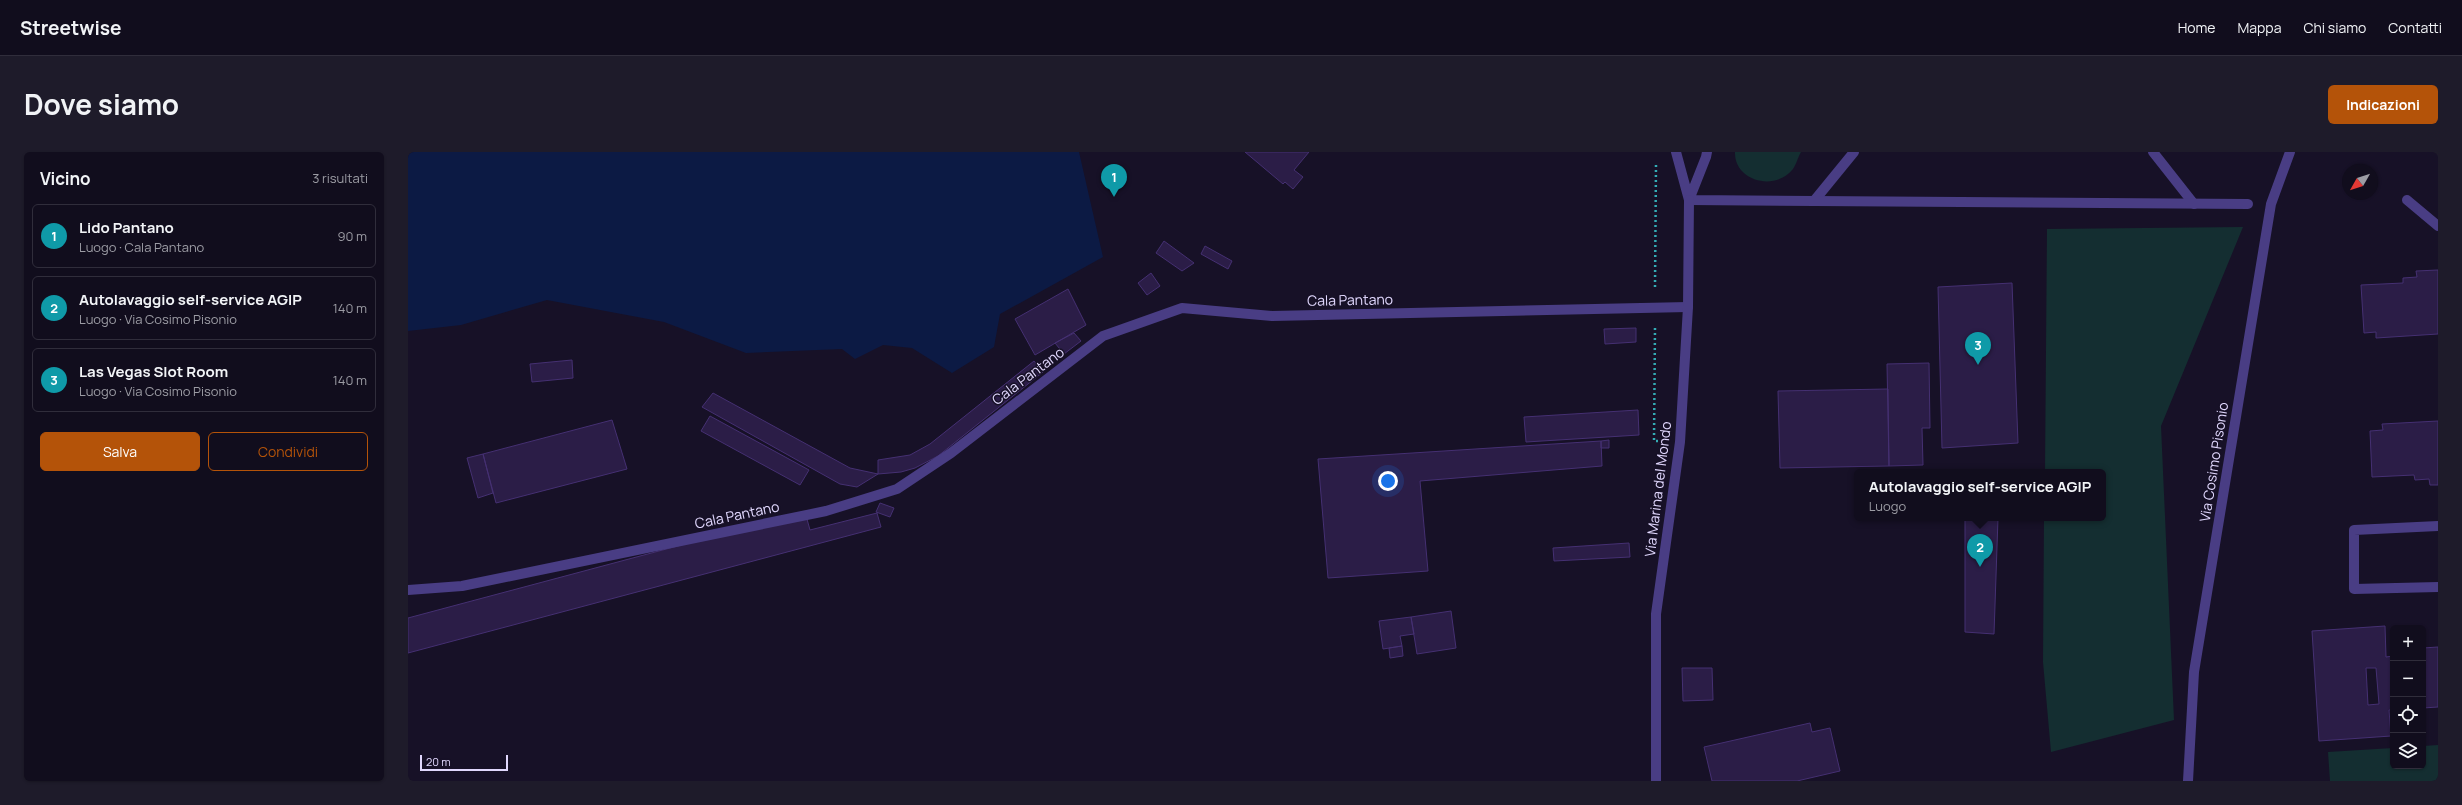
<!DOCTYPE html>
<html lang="it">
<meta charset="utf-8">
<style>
:root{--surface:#110d1d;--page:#1e1b2a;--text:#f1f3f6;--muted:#9c9ca4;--line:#302d3b;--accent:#b45309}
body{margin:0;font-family:Manrope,sans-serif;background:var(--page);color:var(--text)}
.controls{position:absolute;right:12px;bottom:12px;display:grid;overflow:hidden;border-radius:6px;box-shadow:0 1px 3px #0004}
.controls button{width:36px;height:36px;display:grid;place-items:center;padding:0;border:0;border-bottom:1px solid var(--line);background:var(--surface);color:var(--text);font:20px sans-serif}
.compass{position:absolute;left:1934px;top:12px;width:36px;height:36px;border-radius:50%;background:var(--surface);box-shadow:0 1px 3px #0004;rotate:231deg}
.scale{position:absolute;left:12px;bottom:10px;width:88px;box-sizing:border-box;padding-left:4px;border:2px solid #e1d8fe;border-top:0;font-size:11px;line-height:14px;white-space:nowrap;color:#e1d8fe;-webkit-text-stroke:3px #171127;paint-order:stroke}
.you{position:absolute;left:980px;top:329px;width:14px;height:14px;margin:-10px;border:3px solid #fff;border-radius:50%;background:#1a73e8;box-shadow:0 0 0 6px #1a73e833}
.badge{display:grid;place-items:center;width:26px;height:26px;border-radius:50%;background:var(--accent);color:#fff;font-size:13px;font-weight:700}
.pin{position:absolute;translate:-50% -33px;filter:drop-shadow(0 1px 2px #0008)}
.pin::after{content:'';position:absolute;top:21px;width:14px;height:12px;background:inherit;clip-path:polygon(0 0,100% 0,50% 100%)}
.popup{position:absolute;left:1446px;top:317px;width:252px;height:52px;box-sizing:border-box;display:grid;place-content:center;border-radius:6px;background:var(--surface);filter:drop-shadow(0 1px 3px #0005);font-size:13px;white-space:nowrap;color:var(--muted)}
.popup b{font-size:15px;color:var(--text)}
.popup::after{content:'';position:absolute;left:50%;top:100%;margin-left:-8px;border:8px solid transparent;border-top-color:var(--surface)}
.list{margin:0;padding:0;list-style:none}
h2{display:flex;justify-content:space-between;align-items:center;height:52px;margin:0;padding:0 16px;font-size:17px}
h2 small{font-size:13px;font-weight:400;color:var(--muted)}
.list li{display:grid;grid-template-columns:26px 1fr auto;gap:12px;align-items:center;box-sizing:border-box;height:64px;margin:0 8px 8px;padding:0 8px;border:1px solid var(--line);border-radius:6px}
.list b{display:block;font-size:15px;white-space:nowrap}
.list p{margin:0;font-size:13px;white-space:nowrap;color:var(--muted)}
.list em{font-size:13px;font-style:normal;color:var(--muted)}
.actions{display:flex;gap:8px;padding:12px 16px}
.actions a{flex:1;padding:9px 0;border:1px solid var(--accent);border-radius:6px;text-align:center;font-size:14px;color:var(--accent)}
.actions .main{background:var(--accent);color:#fff}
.icon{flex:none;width:22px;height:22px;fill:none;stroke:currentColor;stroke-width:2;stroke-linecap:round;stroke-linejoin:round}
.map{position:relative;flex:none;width:2030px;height:629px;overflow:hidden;border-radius:6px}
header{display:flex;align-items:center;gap:24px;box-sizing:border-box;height:56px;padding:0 20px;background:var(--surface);border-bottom:1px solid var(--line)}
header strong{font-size:19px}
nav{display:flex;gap:22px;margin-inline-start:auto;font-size:14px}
.intro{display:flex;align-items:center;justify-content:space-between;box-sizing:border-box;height:96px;padding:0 24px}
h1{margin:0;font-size:28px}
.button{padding:10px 18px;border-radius:6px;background:var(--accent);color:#fff;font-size:14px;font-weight:700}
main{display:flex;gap:24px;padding:0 24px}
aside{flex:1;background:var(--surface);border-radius:6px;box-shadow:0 1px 3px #0004}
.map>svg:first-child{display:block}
</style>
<header>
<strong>Streetwise</strong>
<nav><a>Home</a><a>Mappa</a><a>Chi siamo</a><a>Contatti</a></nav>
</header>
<div class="intro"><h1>Dove siamo</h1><a class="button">Indicazioni</a></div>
<main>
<aside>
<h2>Vicino<small>3 risultati</small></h2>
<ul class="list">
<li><span class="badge" style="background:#0f9aa8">1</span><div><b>Lido Pantano</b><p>Luogo · Cala Pantano</p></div><em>90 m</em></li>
<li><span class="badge" style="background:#0f9aa8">2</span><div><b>Autolavaggio self-service AGIP</b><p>Luogo · Via Cosimo Pisonio</p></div><em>140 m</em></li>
<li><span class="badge" style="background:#0f9aa8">3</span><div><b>Las Vegas Slot Room</b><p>Luogo · Via Cosimo Pisonio</p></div><em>140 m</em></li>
</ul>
<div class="actions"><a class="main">Salva</a><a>Condividi</a></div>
</aside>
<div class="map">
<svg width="2030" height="629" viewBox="0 0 2030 629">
<rect width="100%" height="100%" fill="#171127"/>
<path fill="#142e31" d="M1327,0H1393C1390,5 1388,13 1385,17C1367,40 1326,29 1327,0Z
M1835,75L1753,274L1766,568L1643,600L1635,510L1636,366H1695V320H1637L1639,77Z
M2030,593V629H1922L1920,600L1985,596V614H2015V594Z"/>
<path fill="#0c1a44" d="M0,0H671L695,105L592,162L586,195L544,221L504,196L475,193L447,207L434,197L338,201L256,170L139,148L53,173L0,179Z"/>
<path fill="#2b1d47" stroke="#453072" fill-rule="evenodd" d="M837,0H901L886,18L895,25L885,37L877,30L875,32Z
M756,89L786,111L774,119L748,101Z
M797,94L824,109L820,117L793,102Z
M2030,118V182L1968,186V180L1956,181L1953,133L1995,131V126L2009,125L2008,119Z
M743,121L752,134L739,143L730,131Z
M1604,131L1610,291L1534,296L1530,135Z
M660,137L678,173L627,203L607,167Z
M1228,176V190L1197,192L1196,177Z
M666,181L673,189L656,202L647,191Z
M164,208L165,226L124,230L122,212Z
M626,209L635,220L530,304L507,316L493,320L470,322V308L502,303L522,292Z
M1521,211L1522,276H1514L1515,313L1481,314L1479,212Z
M1480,237L1481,314L1372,316L1370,239Z
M305,241L442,316L470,322L449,335L432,332L294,255Z
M1230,258L1231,283L1118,290L1116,265Z
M302,264L401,318L392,333L293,279Z
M204,268L219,317L88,351L75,302Z
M2030,269V333H2022L2021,327L2007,328L2006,323L1964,325L1962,279L1975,278L1974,272Z
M1201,288V296H1193V289Z
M1193,289L1194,314L1012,329L1020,419L920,426L910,307Z
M75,302L85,341L70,346L59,306Z
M472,351L486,356L482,365L468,360Z
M397,360L402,378L469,361L473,375L0,501V466Z
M1557,366H1590L1586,482L1557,480Z
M1221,391L1222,405L1146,409L1145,396Z
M1043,459L1048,496L1009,502L1003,465Z
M1003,465L1006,482L992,484L994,494L975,497L971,469Z
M1977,474L1978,505L1985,504V558H1981L1983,584L1911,589L1904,479ZM1958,516H1968L1971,552L1960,553Z
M994,494L995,504L982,506L981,496Z
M2030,495V555L2015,556V496Z
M1274,516H1304L1305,548L1275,549Z
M1402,571L1404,580L1422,576L1432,619L1389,629H1304L1296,595Z"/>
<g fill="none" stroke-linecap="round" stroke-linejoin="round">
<path stroke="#34adb5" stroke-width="2.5" stroke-dasharray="2 3" stroke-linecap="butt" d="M1247,135L1248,12
M1247,176L1246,289H1252"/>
<path stroke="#493d84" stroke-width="10" d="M1745,0L1786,52
M1406,49L1446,0"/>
<path stroke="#493d84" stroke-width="10" d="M1268,0L1281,48
M1281,48L1840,52
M1281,48L1298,5L1299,0
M1999,48L2030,74
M2030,374L1946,378V437L2030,435
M0,438L54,434L418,359L489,337L543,301L695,184L774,156L864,164L1280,155
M1780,629L1786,520L1863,52L1882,0"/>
<path stroke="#493d84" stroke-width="10" d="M1248,629V462L1272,290L1280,155L1281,48"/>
</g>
<g text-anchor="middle" stroke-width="3" stroke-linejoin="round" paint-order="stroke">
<g font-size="14" fill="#e1d8fe" stroke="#171127">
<text transform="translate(942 148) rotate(-1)" y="5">Cala Pantano</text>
<text transform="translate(620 224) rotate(-37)" y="5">Cala Pantano</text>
<text transform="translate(1806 310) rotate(-81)" y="5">Via Cosimo Pisonio</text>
<text transform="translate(1250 337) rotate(-83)" y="5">Via Marina del Mondo</text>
<text transform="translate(329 363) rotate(-12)" y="5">Cala Pantano</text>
</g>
</g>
</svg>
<div class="controls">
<button>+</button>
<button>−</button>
<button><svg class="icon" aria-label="locate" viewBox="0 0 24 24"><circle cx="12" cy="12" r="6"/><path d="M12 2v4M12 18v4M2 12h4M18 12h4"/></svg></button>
<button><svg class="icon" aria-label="layers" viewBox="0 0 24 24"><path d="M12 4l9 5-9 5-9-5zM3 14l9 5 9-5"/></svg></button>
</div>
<svg class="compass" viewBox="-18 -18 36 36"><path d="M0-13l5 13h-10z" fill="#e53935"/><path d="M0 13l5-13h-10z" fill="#9c9ca4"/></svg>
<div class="scale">20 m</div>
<div class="you"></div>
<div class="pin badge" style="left:706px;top:45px;background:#0f9aa8">1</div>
<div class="pin badge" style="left:1572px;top:415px;background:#0f9aa8">2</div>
<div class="popup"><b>Autolavaggio self-service AGIP</b>Luogo</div>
<div class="pin badge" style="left:1570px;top:213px;background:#0f9aa8">3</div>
</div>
</main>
